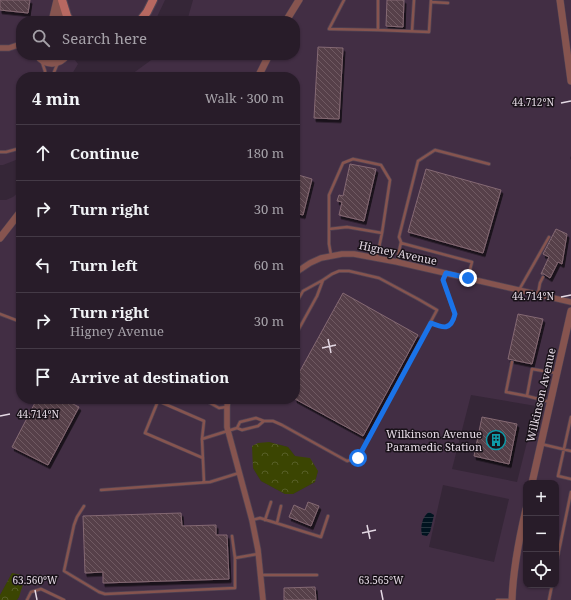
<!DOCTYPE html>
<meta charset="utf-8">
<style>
:root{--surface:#281c29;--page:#302531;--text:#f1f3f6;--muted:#a5a1a8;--line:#443a46}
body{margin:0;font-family:"Noto Serif",serif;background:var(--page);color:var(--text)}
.controls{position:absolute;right:12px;bottom:12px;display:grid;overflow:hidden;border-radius:8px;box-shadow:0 1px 3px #0004}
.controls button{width:36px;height:36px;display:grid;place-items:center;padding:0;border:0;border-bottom:1px solid var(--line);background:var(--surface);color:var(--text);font:20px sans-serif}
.stop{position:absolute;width:12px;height:12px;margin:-9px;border:3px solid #1a73e8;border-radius:50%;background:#fff}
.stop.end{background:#1a73e8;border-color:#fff;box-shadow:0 1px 4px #0008}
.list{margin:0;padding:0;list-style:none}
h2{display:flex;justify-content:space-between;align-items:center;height:52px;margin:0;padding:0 16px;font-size:17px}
h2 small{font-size:13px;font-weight:400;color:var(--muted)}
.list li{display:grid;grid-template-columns:26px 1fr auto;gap:12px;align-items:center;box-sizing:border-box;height:56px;padding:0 16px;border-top:1px solid var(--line)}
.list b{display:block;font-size:15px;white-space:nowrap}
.list p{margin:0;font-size:13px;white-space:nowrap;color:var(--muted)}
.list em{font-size:13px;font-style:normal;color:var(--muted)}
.icon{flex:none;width:22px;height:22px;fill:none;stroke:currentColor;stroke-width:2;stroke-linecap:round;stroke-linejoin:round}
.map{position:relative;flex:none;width:571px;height:600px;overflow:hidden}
.search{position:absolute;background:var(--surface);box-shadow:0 1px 3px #0004;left:16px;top:16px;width:284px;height:44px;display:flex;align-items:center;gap:10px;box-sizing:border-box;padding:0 14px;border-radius:16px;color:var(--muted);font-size:15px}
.panel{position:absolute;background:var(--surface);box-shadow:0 1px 3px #0004;left:16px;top:72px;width:284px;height:332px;border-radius:16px}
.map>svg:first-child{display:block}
</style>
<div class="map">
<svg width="571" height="600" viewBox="0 0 571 600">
<defs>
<pattern id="forest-crowns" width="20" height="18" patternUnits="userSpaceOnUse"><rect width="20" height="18" fill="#3b4502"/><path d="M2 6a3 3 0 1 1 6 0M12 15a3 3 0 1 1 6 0" fill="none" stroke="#575f27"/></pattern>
<pattern id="water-rules" width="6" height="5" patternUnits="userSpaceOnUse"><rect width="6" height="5" fill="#011420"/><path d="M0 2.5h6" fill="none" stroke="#263640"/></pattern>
<pattern id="building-back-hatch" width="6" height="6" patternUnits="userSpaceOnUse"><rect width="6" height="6" fill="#573f48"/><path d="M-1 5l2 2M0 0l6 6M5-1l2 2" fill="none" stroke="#6f5a62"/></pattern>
<filter id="shadow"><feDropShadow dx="2" dy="3.5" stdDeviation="0" flood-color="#0009"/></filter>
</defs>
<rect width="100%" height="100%" fill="#352637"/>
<path fill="#422e44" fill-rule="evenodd" d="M0,0H165L157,17L154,21H21V55H79L75,60L78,64L72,74L67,77H21V158L3,165H0Z
M193,0H571V156L570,158L571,160V600H17L19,597L12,573L0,595V200H6L13,197L21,190V399H295V77H128L158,55H295V21H187ZM471,395L536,406L517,482L452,469ZM269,442L288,447L295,456L318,471L315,482L293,494H285L261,481L253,468ZM526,483H556V585H526ZM443,485L509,499L494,562L429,547Z"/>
<path fill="url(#forest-crowns)" d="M269,442L288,447L295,456L310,458L318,471L315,482L293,494H285L261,481L253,468L252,446L258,443Z
M12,573L21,575L24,581L19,597L17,600H0V595Z"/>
<path fill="url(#water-rules)" d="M429,512L434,515L430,532L427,536L422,535C420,527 422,517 429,512Z"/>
<path fill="url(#building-back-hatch)" stroke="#846973" filter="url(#shadow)" d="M0,0H30L28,13L0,10Z
M387,0H404L403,27L386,26Z
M318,47L343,48L339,119L314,118Z
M350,164L376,169L364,221L339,215L342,202L337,201L339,195L343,196Z
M426,169L501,190L483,253L408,232Z
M295,174L312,179L303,215L295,213Z
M556,229L567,234L562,264L558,262L550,278L544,274H541L549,257L543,254Z
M343,293L418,335L363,436L295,399V380Z
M518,314L543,319L532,364L508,359Z
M37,399H63L79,407L48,465L12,447Z
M482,417L517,424L509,464L474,456Z
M308,502L319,506L311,526L289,517L294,505L305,510Z
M181,513L182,526L216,525V535H227L229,579L103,583V572L85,573L83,516Z
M315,587L316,600H284V588Z"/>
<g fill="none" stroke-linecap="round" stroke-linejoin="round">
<defs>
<path id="service" d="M344,0L329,29L378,30L429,32L431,0
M431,2L448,3
M378,30V0
M412,31L414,0
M42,62L45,71V77
M52,77L57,65
M0,152H6L21,148
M329,229V195L343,163L353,159L381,165L390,180L382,233
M401,243L472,262L468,277
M331,255L329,244V229L347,227L382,233L377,257
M397,261L401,242L399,237L418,161L435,150L489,164
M519,290L549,237
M538,294L540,283L543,277
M295,305L303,291L323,280L317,296L295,336
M0,314L21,322
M431,323C443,328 451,331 455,315L443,280L445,273
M512,362L506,392L527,396
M203,399L219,408L226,407
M550,402L527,396L532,369L556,373
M571,417L558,476L571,479
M264,421L258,426L242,430L237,428L240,422L256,418L264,421H273L282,425L347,461L358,458L437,310L418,299L379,278L349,271H339L332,274L323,280
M202,439L204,421L158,401L145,433L203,458
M541,444L571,451
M204,482L202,439L237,428
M101,490L210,482L239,473
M84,506L77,517L74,525L64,571L99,592L105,594L235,588V558L258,554
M252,520L260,518L321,537L328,516
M265,520L271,502
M277,523L281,506
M232,536L235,558
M556,565L571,492
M262,575H317
M27,600L31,592L41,589L64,600
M497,600H509
M549,600L552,585"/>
<path id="minor" d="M0,48H9L21,44
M295,273L310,263L321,258L342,254H354L397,262L571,302
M228,399L227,407V427L252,520L258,550L263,600"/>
<path id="tertiary" d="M560,0L571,81
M59,1L60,21
M52,21L57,0
M286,21L299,0
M37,55C45,66 59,66 67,55
M258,77L269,55
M0,238L21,211
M532,483L571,311
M512,600C513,569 519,539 526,509"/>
<path id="secondary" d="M62,0L67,16L70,21
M140,21L147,12L153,0"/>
</defs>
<use href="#service" stroke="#514353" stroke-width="4"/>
<use href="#minor" stroke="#514353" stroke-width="7"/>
<use href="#tertiary" stroke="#514353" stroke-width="8"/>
<use href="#secondary" stroke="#514353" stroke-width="10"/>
<use href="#service" stroke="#86544f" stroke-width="2.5"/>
<use href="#minor" stroke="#86544f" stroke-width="5.5"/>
<use href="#tertiary" stroke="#86544f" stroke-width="7"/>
<use href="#secondary" stroke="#b76861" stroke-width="8"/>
</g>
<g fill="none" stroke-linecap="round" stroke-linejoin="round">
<path stroke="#1a73e8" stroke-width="5" d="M358,458L431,323C443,328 451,331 455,314L443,280L446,273L468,278"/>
</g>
<path fill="none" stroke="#e4d9e4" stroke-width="1.5" d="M561,103L571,101M561,297L571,295M328,339L331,353M322,348L336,345M0,416L10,414M367,525L370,539M362,533L376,530M35,590L37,600M381,590L383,600"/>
<defs>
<symbol id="building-ring" viewBox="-11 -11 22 22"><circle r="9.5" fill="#191219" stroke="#0f9aa8" stroke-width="1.5"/><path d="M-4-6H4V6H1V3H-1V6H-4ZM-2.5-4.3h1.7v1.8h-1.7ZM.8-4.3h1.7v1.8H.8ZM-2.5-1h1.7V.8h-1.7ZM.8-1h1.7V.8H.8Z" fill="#0f9aa8"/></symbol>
</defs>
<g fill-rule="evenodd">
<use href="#building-ring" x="485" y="429" width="22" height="22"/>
</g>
<g text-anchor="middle" stroke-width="3" stroke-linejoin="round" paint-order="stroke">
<g font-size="11" fill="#e4d9e4" stroke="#191219">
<text transform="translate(398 253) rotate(12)" y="4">Higney Avenue</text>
<text transform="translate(541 395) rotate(-77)" y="4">Wilkinson Avenue</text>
</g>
<g font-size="11" fill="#e4d9e4" stroke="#191219" text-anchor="end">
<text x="482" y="438">Wilkinson Avenue<tspan x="482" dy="13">Paramedic Station</tspan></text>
</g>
</g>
<g font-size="10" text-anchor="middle" fill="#e4d9e4" stroke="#191219" stroke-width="3" stroke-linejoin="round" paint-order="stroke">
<text x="533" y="106">44.712°N</text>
<text x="533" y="300">44.714°N</text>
<text x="38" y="418">44.714°N</text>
<text x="35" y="584">63.560°W</text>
<text x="381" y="584">63.565°W</text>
</g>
</svg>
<div class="controls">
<button>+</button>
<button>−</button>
<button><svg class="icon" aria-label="locate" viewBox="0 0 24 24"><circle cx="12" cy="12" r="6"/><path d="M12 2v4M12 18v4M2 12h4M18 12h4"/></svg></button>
</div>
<div class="stop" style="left:358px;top:458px"></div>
<div class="stop end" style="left:468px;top:278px"></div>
<div class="search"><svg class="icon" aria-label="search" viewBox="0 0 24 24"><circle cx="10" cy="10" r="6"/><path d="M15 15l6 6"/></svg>Search here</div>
<section class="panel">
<h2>4 min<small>Walk · 300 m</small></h2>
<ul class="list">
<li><svg class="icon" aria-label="ahead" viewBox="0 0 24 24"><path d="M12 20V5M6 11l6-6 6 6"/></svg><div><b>Continue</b></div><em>180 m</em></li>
<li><svg class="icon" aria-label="right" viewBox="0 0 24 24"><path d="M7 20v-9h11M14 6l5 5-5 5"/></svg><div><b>Turn right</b></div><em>30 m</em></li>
<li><svg class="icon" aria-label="left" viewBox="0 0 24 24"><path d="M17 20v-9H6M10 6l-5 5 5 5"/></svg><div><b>Turn left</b></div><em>60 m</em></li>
<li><svg class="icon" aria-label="right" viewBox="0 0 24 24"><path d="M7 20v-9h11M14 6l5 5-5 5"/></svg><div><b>Turn right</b><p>Higney Avenue</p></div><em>30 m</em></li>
<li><svg class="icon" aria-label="arrive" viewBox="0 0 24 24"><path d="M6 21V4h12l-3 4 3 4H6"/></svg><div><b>Arrive at destination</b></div></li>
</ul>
</section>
</div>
